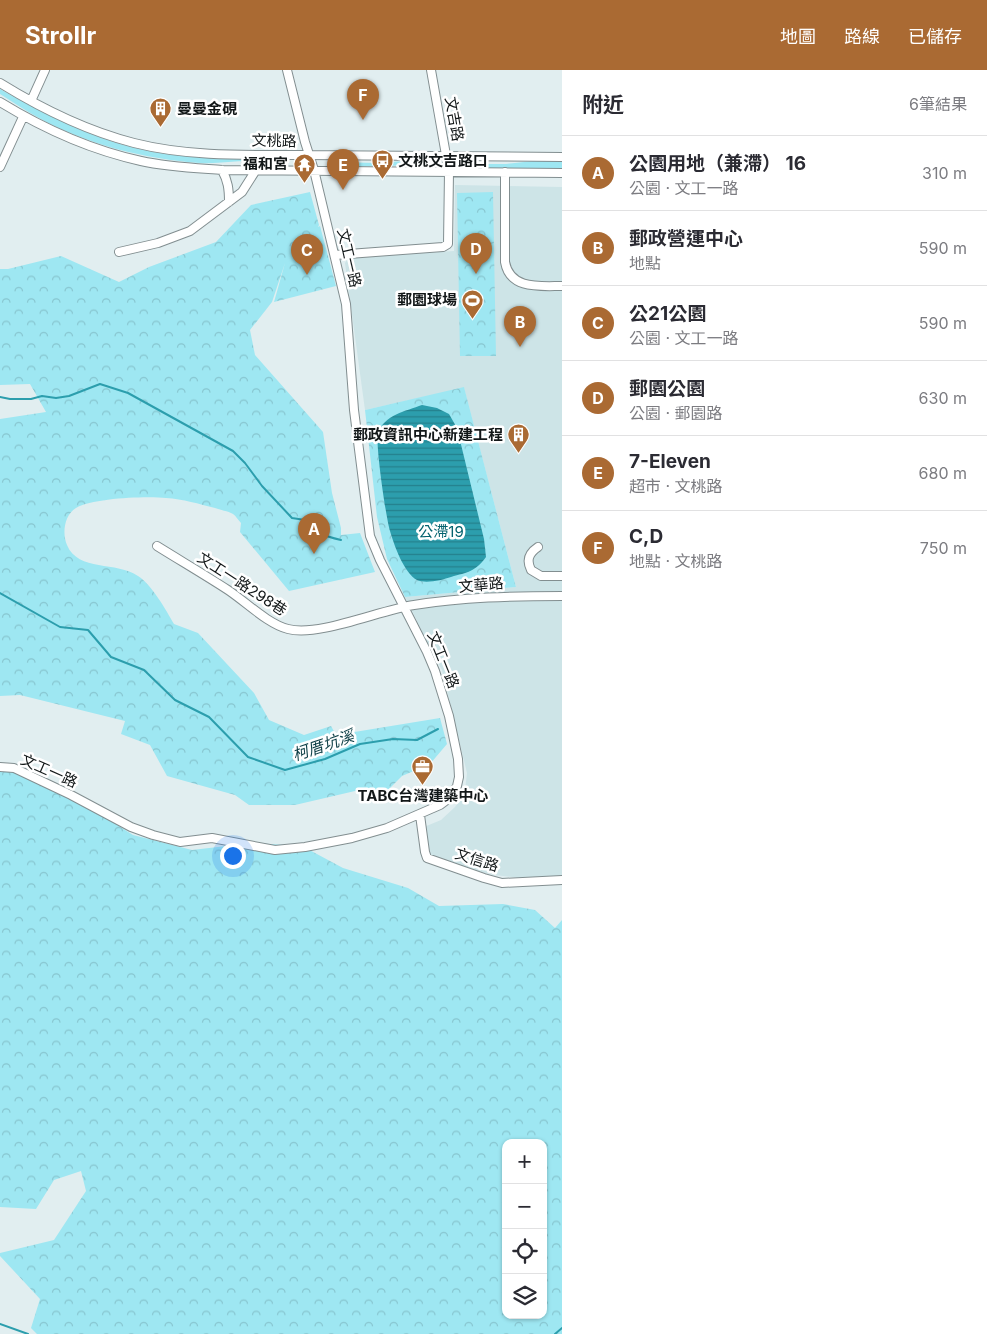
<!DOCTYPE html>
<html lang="zh-TW">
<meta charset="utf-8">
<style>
:root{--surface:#fff;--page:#f2f2f3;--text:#2b2b33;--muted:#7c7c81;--line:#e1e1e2;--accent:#aa6a33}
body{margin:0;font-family:Inter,"Noto Sans TC",sans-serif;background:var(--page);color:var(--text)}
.controls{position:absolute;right:15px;bottom:15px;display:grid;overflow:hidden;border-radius:10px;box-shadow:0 1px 4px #0004}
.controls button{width:45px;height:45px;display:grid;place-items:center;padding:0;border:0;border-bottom:1px solid var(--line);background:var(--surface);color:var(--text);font:25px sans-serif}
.you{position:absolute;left:232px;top:785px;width:18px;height:18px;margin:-12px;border:4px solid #fff;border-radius:50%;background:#1a73e8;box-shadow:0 0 0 8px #1a73e833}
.badge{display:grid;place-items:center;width:32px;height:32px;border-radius:50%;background:var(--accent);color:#fff;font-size:16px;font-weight:700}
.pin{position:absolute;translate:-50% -41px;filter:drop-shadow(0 1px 2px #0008)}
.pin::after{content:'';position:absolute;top:26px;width:18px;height:15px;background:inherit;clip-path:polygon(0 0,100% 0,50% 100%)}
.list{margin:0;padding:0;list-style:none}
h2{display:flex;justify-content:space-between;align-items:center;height:65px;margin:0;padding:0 20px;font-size:21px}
h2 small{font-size:16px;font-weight:400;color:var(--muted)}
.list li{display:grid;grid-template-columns:32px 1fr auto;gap:15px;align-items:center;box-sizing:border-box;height:75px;padding:0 20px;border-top:1px solid var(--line)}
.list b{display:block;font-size:19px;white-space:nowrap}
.list p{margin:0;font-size:16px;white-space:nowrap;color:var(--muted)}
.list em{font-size:16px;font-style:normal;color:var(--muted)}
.icon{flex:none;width:28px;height:28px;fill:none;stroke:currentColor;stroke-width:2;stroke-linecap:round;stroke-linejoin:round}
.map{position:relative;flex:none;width:562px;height:1264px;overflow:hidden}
header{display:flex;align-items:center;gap:30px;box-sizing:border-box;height:70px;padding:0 25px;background:var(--accent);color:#fff}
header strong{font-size:24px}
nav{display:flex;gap:28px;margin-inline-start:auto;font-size:18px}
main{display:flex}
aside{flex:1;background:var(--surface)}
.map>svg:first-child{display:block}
</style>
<header>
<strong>Strollr</strong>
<nav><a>地圖</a><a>路線</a><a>已儲存</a></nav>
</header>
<main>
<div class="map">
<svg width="562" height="1264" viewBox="0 0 562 1264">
<defs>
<pattern id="forest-crowns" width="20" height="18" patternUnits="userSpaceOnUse" patternTransform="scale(1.25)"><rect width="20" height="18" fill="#9ee7f2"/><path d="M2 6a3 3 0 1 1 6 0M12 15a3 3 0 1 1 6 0" fill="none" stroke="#87c5cf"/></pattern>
<pattern id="water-rules" width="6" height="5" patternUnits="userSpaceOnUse" patternTransform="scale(1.25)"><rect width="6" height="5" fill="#2c9ead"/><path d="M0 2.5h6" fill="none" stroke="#24808c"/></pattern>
</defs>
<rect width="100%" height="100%" fill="#e1eef0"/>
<path fill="#cde4e7" d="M455,115L562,117V809H529L494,805L428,788L424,757L441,750L455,737L465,721L467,703L442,600L416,552L417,551L405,527L516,517L464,318L365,340L345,193L348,188L454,181Z"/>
<path fill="#9ee7f2" d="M0,19C52,48 106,76 166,84C206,89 247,87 287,89V92C275,92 262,91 249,91C233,91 217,94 200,93C145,89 88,75 39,48C26,41 13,32 0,24Z
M405,91H425V95L336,97V92L376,93Z
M533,91H562V98L466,99V94H506Z"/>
<path fill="url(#forest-crowns)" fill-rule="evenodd" d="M310,122L319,155L318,157L320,156L336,216L274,232L285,193L272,232L250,260L255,285L323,362L332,423L341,458V465L360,463L375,502L289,521L240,462L241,453C238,450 236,446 233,444C228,441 220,440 215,438C199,434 183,429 166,428C146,426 93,428 76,438C64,445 62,464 67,475C78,502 117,491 138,506C152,515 166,540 174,554L198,563L254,623L269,650L304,665L331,656L336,665L440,648L447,674L430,694L402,706L381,727L370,730L355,721L295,735H249L235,725L167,706L150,675L121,664L125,651L20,625L0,626V349L46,342L30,314L0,315V199H8L61,186L119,212L149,197L216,172L251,135Z
M493,122L496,286H460L457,123Z
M464,317L516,517L405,527L387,489L377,447L365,340Z
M0,698H8L89,737L133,765L192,780L252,773L302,776L343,798L408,818L439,836L503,834L535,840L555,858L562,850V1264H37L31,1258L40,1229L0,1186V1183L54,1170L86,1121L81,1101L54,1110L36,1139L0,1137ZM506,1073H543V1245H506Z"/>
<path fill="url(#water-rules)" d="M422,335L437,338L449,344L457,358L484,469L486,487C475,502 468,502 451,507C442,510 426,514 417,510C404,503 394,475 390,461C386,448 375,373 378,363C384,345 406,341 422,335Z"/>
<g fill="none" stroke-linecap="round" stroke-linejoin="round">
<path stroke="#2c9ead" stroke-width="2" d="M0,327L10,329H31L42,326L56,328L69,326L100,314L128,323L233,381L245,393L262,416L292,448L305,450C317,464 324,466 341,470
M0,523L60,557L88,560L111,587L144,600L175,630L209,647L248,687L285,700L325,689L360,674L393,669L417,670L438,659
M0,1254L28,1264
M555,1264L562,1258"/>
<defs>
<path id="minor" d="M0,13C42,39 87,61 134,73C189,87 248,85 304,85C390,86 476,86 562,87
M31,31L45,0
M0,32C44,59 91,80 141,91C168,97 195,98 222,100L562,103
M0,97L23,47
M222,100C228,111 229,119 229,132
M505,102V192C510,220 540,216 562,216
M119,182L158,173L190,161L242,122L256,100
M335,185L443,177L448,174L449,102L431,0
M157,476C181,491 205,505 228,520C246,532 268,554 288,559C319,567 380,540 414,535C463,527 513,526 562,526
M538,477C529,483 526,490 531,500L541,506H562
M0,697L14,698L71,725L131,757L153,765L180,772L212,768L275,780L305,777L352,768L387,758L440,735L448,729L457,716L459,707L458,689L449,646L435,601L427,582L380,490L370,466L354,340L346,234L314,100L305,72L287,0
M420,745L425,782L427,788L484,808L502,813L562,810"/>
</defs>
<use href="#minor" stroke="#828e90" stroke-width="10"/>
<use href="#minor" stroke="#fff" stroke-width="8"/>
</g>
<defs>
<symbol id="building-pin" viewBox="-11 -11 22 30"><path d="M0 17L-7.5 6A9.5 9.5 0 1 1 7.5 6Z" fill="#aa6a33" stroke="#fff"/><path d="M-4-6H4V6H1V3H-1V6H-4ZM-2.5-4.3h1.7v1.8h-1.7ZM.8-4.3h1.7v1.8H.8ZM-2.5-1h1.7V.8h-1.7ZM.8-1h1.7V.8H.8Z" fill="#fff"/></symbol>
<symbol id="bus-pin" viewBox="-11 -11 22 30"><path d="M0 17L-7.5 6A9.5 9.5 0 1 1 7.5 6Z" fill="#aa6a33" stroke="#fff"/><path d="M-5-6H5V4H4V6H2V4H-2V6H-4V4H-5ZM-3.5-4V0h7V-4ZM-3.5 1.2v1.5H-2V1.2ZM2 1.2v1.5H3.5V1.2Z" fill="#fff"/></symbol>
<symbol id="temple-pin" viewBox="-11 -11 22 30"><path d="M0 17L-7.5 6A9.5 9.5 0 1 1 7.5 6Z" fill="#aa6a33" stroke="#fff"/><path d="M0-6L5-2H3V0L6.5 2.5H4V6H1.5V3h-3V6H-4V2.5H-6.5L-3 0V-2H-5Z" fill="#fff"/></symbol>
<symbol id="stadium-pin" viewBox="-11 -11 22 30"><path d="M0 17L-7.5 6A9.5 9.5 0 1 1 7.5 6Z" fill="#aa6a33" stroke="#fff"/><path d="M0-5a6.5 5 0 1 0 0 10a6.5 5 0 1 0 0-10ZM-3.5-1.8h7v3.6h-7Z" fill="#fff"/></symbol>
<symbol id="office-pin" viewBox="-11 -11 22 30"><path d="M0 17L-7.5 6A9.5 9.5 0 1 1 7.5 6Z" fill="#aa6a33" stroke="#fff"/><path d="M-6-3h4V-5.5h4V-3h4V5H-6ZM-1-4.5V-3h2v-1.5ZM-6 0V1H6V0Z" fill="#fff"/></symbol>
</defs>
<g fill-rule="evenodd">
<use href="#building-pin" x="148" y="26" width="25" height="34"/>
<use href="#bus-pin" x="370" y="78" width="25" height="34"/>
<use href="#temple-pin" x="292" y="82" width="25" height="34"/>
<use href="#stadium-pin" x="460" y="218" width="25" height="34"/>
<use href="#building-pin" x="506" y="352" width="25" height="34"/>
<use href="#office-pin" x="410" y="684" width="25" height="34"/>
</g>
<g text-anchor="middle" stroke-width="5" stroke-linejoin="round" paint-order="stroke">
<g font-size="15" font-weight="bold" fill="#121718" stroke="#fff" text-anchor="end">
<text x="177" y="44" text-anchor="start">曼曼金硯</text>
<text x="398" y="96" text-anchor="start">文桃文吉路口</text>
<text x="288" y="99">福和宮</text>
<text x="457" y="235">郵園球場</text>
<text x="503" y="370">郵政資訊中心新建工程</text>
<text x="423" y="731" text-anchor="middle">TABC台灣建築中心</text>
</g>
<g font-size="15" fill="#121718" stroke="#fff">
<text transform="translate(454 49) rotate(80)" y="5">文吉路</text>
<text transform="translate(274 71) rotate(1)" y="5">文桃路</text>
<text transform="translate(349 188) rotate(77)" y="5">文工一路</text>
<text transform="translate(242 514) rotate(33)" y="5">文工一路298巷</text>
<text transform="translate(481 515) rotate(-5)" y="5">文華路</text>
<text transform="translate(443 590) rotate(68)" y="5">文工一路</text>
<text transform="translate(49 701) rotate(24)" y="5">文工一路</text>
<text transform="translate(477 790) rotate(18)" y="5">文信路</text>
</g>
<g font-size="15" fill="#04636f" stroke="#fff">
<text x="441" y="467">公滯19</text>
</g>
<g font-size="16" font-style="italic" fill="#0c3e45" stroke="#fff">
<text transform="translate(323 675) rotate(-19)" y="6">柯厝坑溪</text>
</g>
</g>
</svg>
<div class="controls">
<button>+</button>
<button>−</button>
<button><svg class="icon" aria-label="locate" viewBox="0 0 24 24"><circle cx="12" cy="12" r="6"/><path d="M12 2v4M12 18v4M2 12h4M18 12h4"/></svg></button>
<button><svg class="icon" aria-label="layers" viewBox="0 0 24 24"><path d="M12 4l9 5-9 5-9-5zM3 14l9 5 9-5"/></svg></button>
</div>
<div class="you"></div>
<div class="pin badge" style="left:314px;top:484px">A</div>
<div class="pin badge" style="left:520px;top:277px">B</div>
<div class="pin badge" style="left:307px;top:205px">C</div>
<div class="pin badge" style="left:476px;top:204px">D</div>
<div class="pin badge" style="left:343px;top:120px">E</div>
<div class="pin badge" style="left:363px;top:50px">F</div>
</div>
<aside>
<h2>附近<small>6筆結果</small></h2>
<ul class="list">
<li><span class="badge">A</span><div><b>公園用地（兼滯） 16</b><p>公園 · 文工一路</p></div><em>310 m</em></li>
<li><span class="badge">B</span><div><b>郵政營運中心</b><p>地點</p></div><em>590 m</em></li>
<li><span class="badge">C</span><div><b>公21公園</b><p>公園 · 文工一路</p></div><em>590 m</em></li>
<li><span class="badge">D</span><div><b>郵園公園</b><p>公園 · 郵園路</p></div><em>630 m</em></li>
<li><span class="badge">E</span><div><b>7-Eleven</b><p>超市 · 文桃路</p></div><em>680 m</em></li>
<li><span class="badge">F</span><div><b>C,D</b><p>地點 · 文桃路</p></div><em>750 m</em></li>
</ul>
</aside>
</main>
